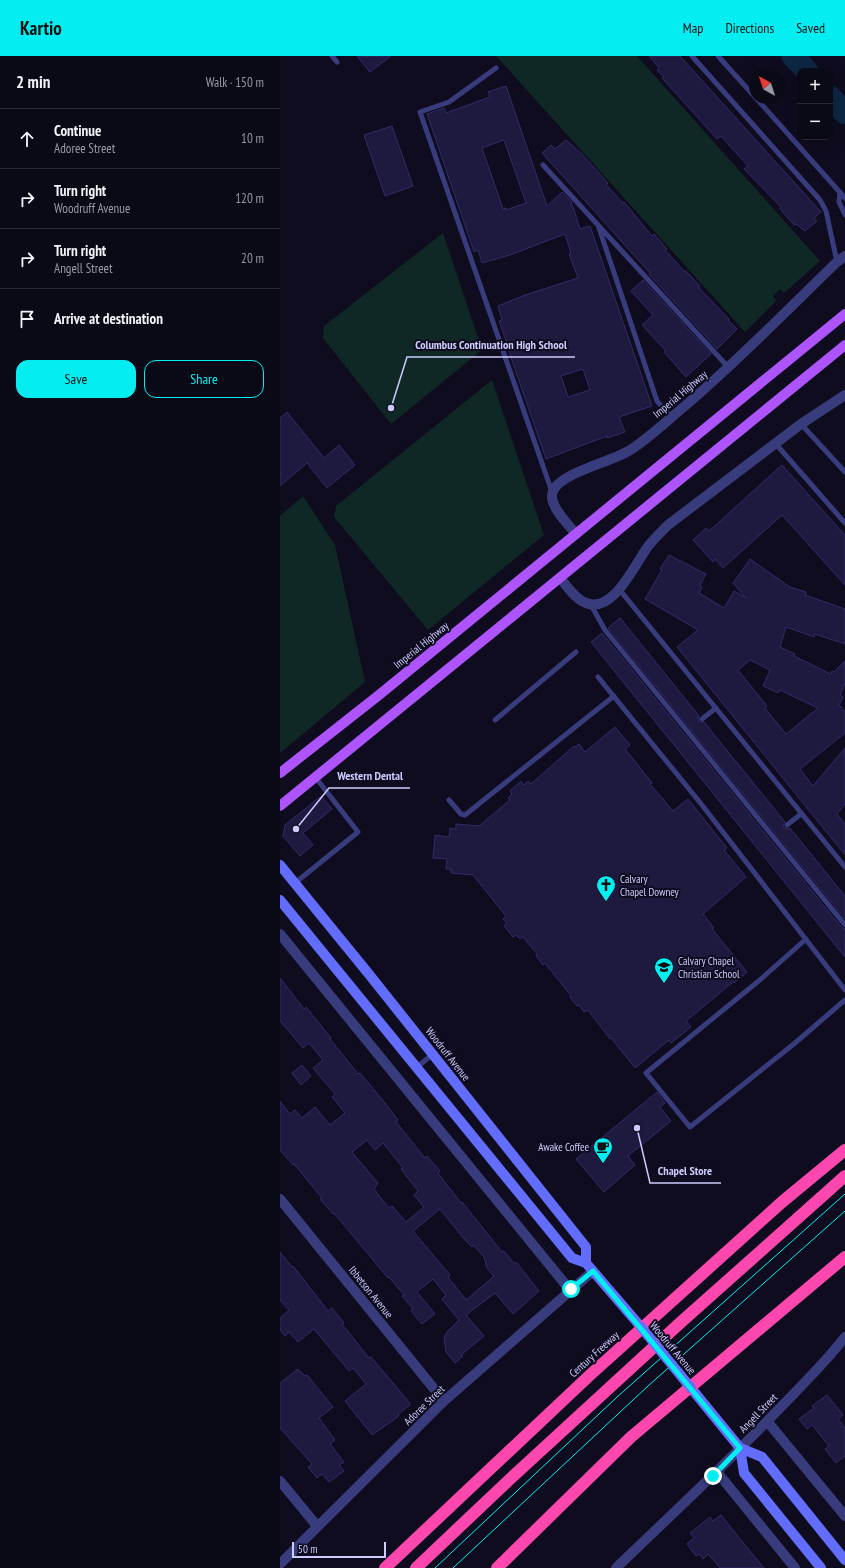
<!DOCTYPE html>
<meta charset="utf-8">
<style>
:root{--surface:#0a0916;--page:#13121f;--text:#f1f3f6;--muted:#999aa1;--line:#2a2a35;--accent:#04eef1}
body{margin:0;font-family:"PT Sans Narrow",sans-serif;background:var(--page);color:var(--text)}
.controls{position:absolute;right:12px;top:12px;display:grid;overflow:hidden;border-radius:8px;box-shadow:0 4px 16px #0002}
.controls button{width:36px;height:36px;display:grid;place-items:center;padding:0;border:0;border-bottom:1px solid var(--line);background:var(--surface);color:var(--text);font:20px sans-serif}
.compass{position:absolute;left:469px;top:12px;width:36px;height:36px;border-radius:50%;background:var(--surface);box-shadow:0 4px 16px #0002;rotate:321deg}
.scale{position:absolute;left:12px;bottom:10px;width:94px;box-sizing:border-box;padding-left:4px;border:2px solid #cccbfe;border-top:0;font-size:11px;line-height:14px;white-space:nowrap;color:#cccbfe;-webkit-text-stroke:3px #0e0c1e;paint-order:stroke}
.stop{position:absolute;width:12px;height:12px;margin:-9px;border:3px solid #04eef1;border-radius:50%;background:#fff}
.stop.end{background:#04eef1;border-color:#fff;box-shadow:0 1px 4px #0008}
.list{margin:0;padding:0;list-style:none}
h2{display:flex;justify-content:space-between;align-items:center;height:52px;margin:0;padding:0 16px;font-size:17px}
h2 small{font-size:13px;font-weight:400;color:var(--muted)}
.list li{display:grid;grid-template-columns:26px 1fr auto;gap:12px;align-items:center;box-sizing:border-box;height:60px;padding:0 16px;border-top:1px solid var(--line)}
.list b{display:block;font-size:15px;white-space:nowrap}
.list p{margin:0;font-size:13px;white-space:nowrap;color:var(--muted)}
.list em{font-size:13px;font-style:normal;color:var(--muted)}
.actions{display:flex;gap:8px;padding:12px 16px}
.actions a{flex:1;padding:9px 0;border:1px solid var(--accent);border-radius:12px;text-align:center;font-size:14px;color:var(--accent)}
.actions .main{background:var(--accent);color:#111}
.icon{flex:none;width:22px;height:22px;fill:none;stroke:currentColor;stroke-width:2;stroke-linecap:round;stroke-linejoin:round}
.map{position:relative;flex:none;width:565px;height:1512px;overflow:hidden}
header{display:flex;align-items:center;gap:24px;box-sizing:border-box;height:56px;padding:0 20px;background:var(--accent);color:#111}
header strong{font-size:19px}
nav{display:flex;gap:22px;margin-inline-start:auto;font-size:14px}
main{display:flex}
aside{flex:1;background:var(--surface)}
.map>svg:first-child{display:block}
</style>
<header>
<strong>Kartio</strong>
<nav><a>Map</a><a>Directions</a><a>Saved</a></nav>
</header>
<main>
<aside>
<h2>2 min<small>Walk · 150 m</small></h2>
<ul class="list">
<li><svg class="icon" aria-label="ahead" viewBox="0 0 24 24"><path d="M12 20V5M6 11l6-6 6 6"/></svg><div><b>Continue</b><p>Adoree Street</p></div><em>10 m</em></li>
<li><svg class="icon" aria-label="right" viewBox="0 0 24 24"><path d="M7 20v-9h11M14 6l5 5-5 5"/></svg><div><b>Turn right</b><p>Woodruff Avenue</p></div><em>120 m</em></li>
<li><svg class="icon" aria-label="right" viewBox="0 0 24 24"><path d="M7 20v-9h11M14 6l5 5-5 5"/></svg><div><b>Turn right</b><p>Angell Street</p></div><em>20 m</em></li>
<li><svg class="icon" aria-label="arrive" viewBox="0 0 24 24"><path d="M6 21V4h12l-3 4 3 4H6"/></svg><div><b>Arrive at destination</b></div></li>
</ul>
<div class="actions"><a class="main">Save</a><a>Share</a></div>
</aside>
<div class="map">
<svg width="565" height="1512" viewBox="0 0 565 1512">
<rect width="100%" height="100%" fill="#0e0c1e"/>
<path fill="#102825" d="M216,0H357L540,205L504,237L500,233L493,240L496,245L465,276Z
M163,177L202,294L111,368L43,282L44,270Z
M212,324L264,479L148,574L54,461L56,450Z
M23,440L55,489L85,626L0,697V460Z"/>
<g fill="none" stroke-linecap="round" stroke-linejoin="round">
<path stroke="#0d2642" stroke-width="23" d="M513,0L527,15
M550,41L565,57"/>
</g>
<path fill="#1d193f" stroke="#322b6a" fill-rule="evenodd" d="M77,0H111L90,16Z
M369,0H400L541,156L534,162L537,165L525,175L516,168L514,169L500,153L501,151L464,113L468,110L441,80L437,83L382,22L384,21L377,14L379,12Z
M226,30L267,150L282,136L291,145L300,173L310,170L372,350L339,361L345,376L327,382V380L266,403L227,290H228L219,265L222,264L218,250L245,239L298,222L289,198L291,197L285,178L230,199L202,207L198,194L194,196L147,58L164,52L166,57L210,41L208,36ZM224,84L246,147L226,154V152L223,153L202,92ZM303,313L310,334L288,341L281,320Z
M112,70L133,130L105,140L84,79Z
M286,84L301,97L328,127L326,129L343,147L344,146L372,180L374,178L387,193L385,194L405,216L406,215L420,230L418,231L449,263L448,264L457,273L437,293L369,218L370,217L262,97L271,89L275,93Z
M363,224L431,298L406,321L384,296L386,295L362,269L373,259L351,235Z
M7,356L44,402L59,389L75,409L47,432L27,407L0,430V362Z
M502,409L565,479V529L502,459L443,512L435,503L433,506L413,484L426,472L429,475Z
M389,499L426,518L420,529L422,531L419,537L444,552L454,535L466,542L453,527L470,503L510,531L526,536L525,539L565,553V588L535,578L534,581L506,571L500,591L515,598L514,600L551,618L552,615L554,616L565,605V627L560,639L563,641L559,649L565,656V677L520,713L533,730L565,692V748L557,758L565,768V799L397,591L418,574L365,543L382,514L380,513ZM470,604L490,614L483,630L498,637L500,634L538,652L506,678L485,652L487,650L458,614Z
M340,562L419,660L418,663L419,666H424L505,766L503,769L504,772L507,773L510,772L565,840V863L328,572Z
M322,577L562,872L565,873V901L311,586Z
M335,671L350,689L345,693L362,714L372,727L370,728L393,755L408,743L447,792L444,794L466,821L423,858L434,872L432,873L467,916L454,927L453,926L406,965L411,971L391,987L389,984L355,1012L331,982L330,983L308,954L304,956L299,949L297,950L290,941L291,940L265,907L263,909L256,900L257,898L243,881L240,883L236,879L233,881L224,870L227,867L223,863L226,860L193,819L171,817V813H166L167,803L153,802L155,779L169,781L170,772L176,773V768L199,770L230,744L228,742L232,738L230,735L241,725L244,729L248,725L251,728L294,690L295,691L299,688L305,696Z
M41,740L52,753L23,777L33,789L20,800L3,780L5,769Z
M0,922L24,953L26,951L39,967L51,982L50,983L78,1018L80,1017L101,1042L118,1064L116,1066L145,1102L147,1100L160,1115L158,1117L181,1147L182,1146L222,1196L224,1195L234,1207H237L259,1235L233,1258L215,1237L186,1259L204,1280L181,1299L183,1300L175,1307L166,1296L164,1282L167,1276L179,1264L162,1243L166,1239L153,1223L137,1236L155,1258L142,1268L135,1260L131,1254L133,1253L122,1240L124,1239L109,1221L108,1222L54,1157L53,1158L40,1143L42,1142L14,1108L13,1109L0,1094V1045L10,1058L15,1054L22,1062L35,1051L50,1069L65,1057L52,1041L55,1038L33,1012L43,1004L29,987L23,992L0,965ZM87,1084L95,1094L103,1087L123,1112L121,1113L138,1135L134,1139L144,1151L126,1166L112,1150L109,1152L94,1133L98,1127L72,1096ZM160,1153L185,1184L192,1191L193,1189L196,1192L204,1201L207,1212L214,1220L186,1244L168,1221L170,1219L133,1175Z
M22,1009L31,1020L21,1029L12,1017Z
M377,1036L385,1047L380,1051L391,1065L348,1100L355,1109L324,1136L296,1103Z
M0,1196L12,1211L13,1210L24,1224L48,1255L52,1252L64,1267L62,1268L89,1302L91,1301L129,1346L130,1349L118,1358L119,1360L92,1379L65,1345L86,1328L73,1312L69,1315L34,1273L18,1286L9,1276L5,1280L0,1274V1262L9,1254L0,1244Z
M18,1313L25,1320L27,1319L53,1351L39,1362L55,1384L50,1388L64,1406L59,1409L64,1415L49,1426L42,1418L37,1422L28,1411L32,1408L0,1372V1327Z
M547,1339L563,1359L558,1363L565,1372V1400L556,1407L545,1393L549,1390L532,1369L527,1373L519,1363L534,1352L532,1350Z
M441,1459L461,1484L484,1512H440L428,1498L423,1503L419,1498L416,1500L407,1488L414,1482L410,1477L430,1461L433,1465Z"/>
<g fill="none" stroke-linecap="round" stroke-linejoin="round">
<path stroke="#383c7d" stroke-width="5" d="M52,0L57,6
M412,0L540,144L546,155L557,206
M438,0L475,41
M216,12L169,46L140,56L272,436
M476,42L565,142
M263,109L449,312
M560,136L559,146L565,159
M319,172L377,345L391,361
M521,368L565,416
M495,387L565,467
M339,533L565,811
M311,549L325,574L565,869
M318,621L422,749L565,934
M422,663L436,652
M215,664L296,596
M169,744L181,758L185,759L334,640
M507,769L521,758
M15,827L78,776L36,722
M526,883L481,923L366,1017L410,1071L515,987L565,944
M137,1011L153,998"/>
<path stroke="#383c7d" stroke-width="10" d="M296,478C288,468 267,448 273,435C281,416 333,406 352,393C371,380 388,364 406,349C459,304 507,254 557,206L565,200
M280,522C288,531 295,543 306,547C334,558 355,507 369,489C375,482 381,476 388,469L521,368L565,339
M0,878L290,1234
M0,1143L164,1345
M487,1365L565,1460
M437,1416L515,1512
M0,1425L37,1470
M0,1508L164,1345L313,1215
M336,1512C390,1460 445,1409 497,1355C520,1331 545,1307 565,1281"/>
<path stroke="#636dfc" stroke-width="10" d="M0,809L88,917L306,1191V1207
M0,844L292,1202L306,1207L361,1271
M411,1332L460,1392L482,1401L565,1504
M460,1392L464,1417L541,1512"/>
<path stroke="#ae54fc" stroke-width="10" d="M0,717L99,639L565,258
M0,750L565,289"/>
<path stroke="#fc48ae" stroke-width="12" d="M105,1512L310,1319L502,1146L565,1094
M136,1512L229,1424L400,1267L565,1120
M217,1512L351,1381L565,1201"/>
<path stroke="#04eef1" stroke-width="1" d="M155,1512L336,1342L565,1138
M173,1512L368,1330L565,1155"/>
<path stroke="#636dfc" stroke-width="10" d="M361,1271L411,1332"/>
</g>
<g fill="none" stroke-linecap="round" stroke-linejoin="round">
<path stroke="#04eef1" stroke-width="5" d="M291,1233L313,1215L460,1392L433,1420"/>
</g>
<defs>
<symbol id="church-pin" viewBox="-11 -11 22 30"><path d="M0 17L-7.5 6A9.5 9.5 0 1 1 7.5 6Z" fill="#04eef1" stroke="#0e0c1e"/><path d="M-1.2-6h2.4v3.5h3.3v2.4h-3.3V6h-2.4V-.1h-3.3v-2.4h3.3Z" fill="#111"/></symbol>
<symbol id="school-pin" viewBox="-11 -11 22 30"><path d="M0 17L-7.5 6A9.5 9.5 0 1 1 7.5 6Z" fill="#04eef1" stroke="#0e0c1e"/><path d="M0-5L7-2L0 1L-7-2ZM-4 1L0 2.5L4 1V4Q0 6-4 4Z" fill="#111"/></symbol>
<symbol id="cafe-pin" viewBox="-11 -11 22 30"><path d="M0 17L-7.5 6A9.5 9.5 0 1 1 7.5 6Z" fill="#04eef1" stroke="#0e0c1e"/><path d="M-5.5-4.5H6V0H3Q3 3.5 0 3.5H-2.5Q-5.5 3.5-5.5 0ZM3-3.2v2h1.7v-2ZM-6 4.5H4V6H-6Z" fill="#111"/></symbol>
</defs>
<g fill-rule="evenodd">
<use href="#church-pin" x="315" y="818" width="22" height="30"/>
<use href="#school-pin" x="373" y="900" width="22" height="30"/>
<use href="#cafe-pin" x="312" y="1080" width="22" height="30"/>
</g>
<g text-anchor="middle" stroke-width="4" stroke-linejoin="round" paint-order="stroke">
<g font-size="11" fill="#cccbfe" stroke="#0e0c1e">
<text transform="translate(400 338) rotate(-40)" y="4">Imperial Highway</text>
<text transform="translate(141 589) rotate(-39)" y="4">Imperial Highway</text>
<text transform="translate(168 998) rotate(52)" y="4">Woodruff Avenue</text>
<text transform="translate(91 1236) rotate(51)" y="4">Ibbetson Avenue</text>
<text transform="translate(393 1292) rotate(50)" y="4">Woodruff Avenue</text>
<text transform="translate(314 1298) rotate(-42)" y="4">Century Freeway</text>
<text transform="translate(144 1349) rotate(-44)" y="4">Adoree Street</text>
<text transform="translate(478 1357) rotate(-46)" y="4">Angell Street</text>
</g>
<g font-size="11" fill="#cccbfe" stroke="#0e0c1e" text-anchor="start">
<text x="340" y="827">Calvary<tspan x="340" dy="13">Chapel Downey</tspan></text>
<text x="398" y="909">Calvary Chapel<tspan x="398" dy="13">Christian School</tspan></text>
<text x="309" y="1095" text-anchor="end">Awake Coffee</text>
</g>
</g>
<path fill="none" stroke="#cccbfe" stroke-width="1.5" d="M111 352L127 301H295M16 773L49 732H130M357 1072L370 1127H441"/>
<g fill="#cccbfe" stroke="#0e0c1e" stroke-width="1.5">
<circle cx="111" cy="352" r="4"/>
<circle cx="16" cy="773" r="4"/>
<circle cx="357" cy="1072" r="4"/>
</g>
<g font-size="12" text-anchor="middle" font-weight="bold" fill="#cccbfe" stroke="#0e0c1e" stroke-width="4" stroke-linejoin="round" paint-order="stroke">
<text x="211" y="293">Columbus Continuation High School</text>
<text x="90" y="724">Western Dental</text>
<text x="405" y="1119">Chapel Store</text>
</g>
</svg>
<div class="controls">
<button>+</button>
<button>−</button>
</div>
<svg class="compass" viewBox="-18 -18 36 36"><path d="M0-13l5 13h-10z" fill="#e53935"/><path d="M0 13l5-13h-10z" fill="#999aa1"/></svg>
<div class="scale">50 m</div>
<div class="stop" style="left:291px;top:1233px"></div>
<div class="stop end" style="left:433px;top:1420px"></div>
</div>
</main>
